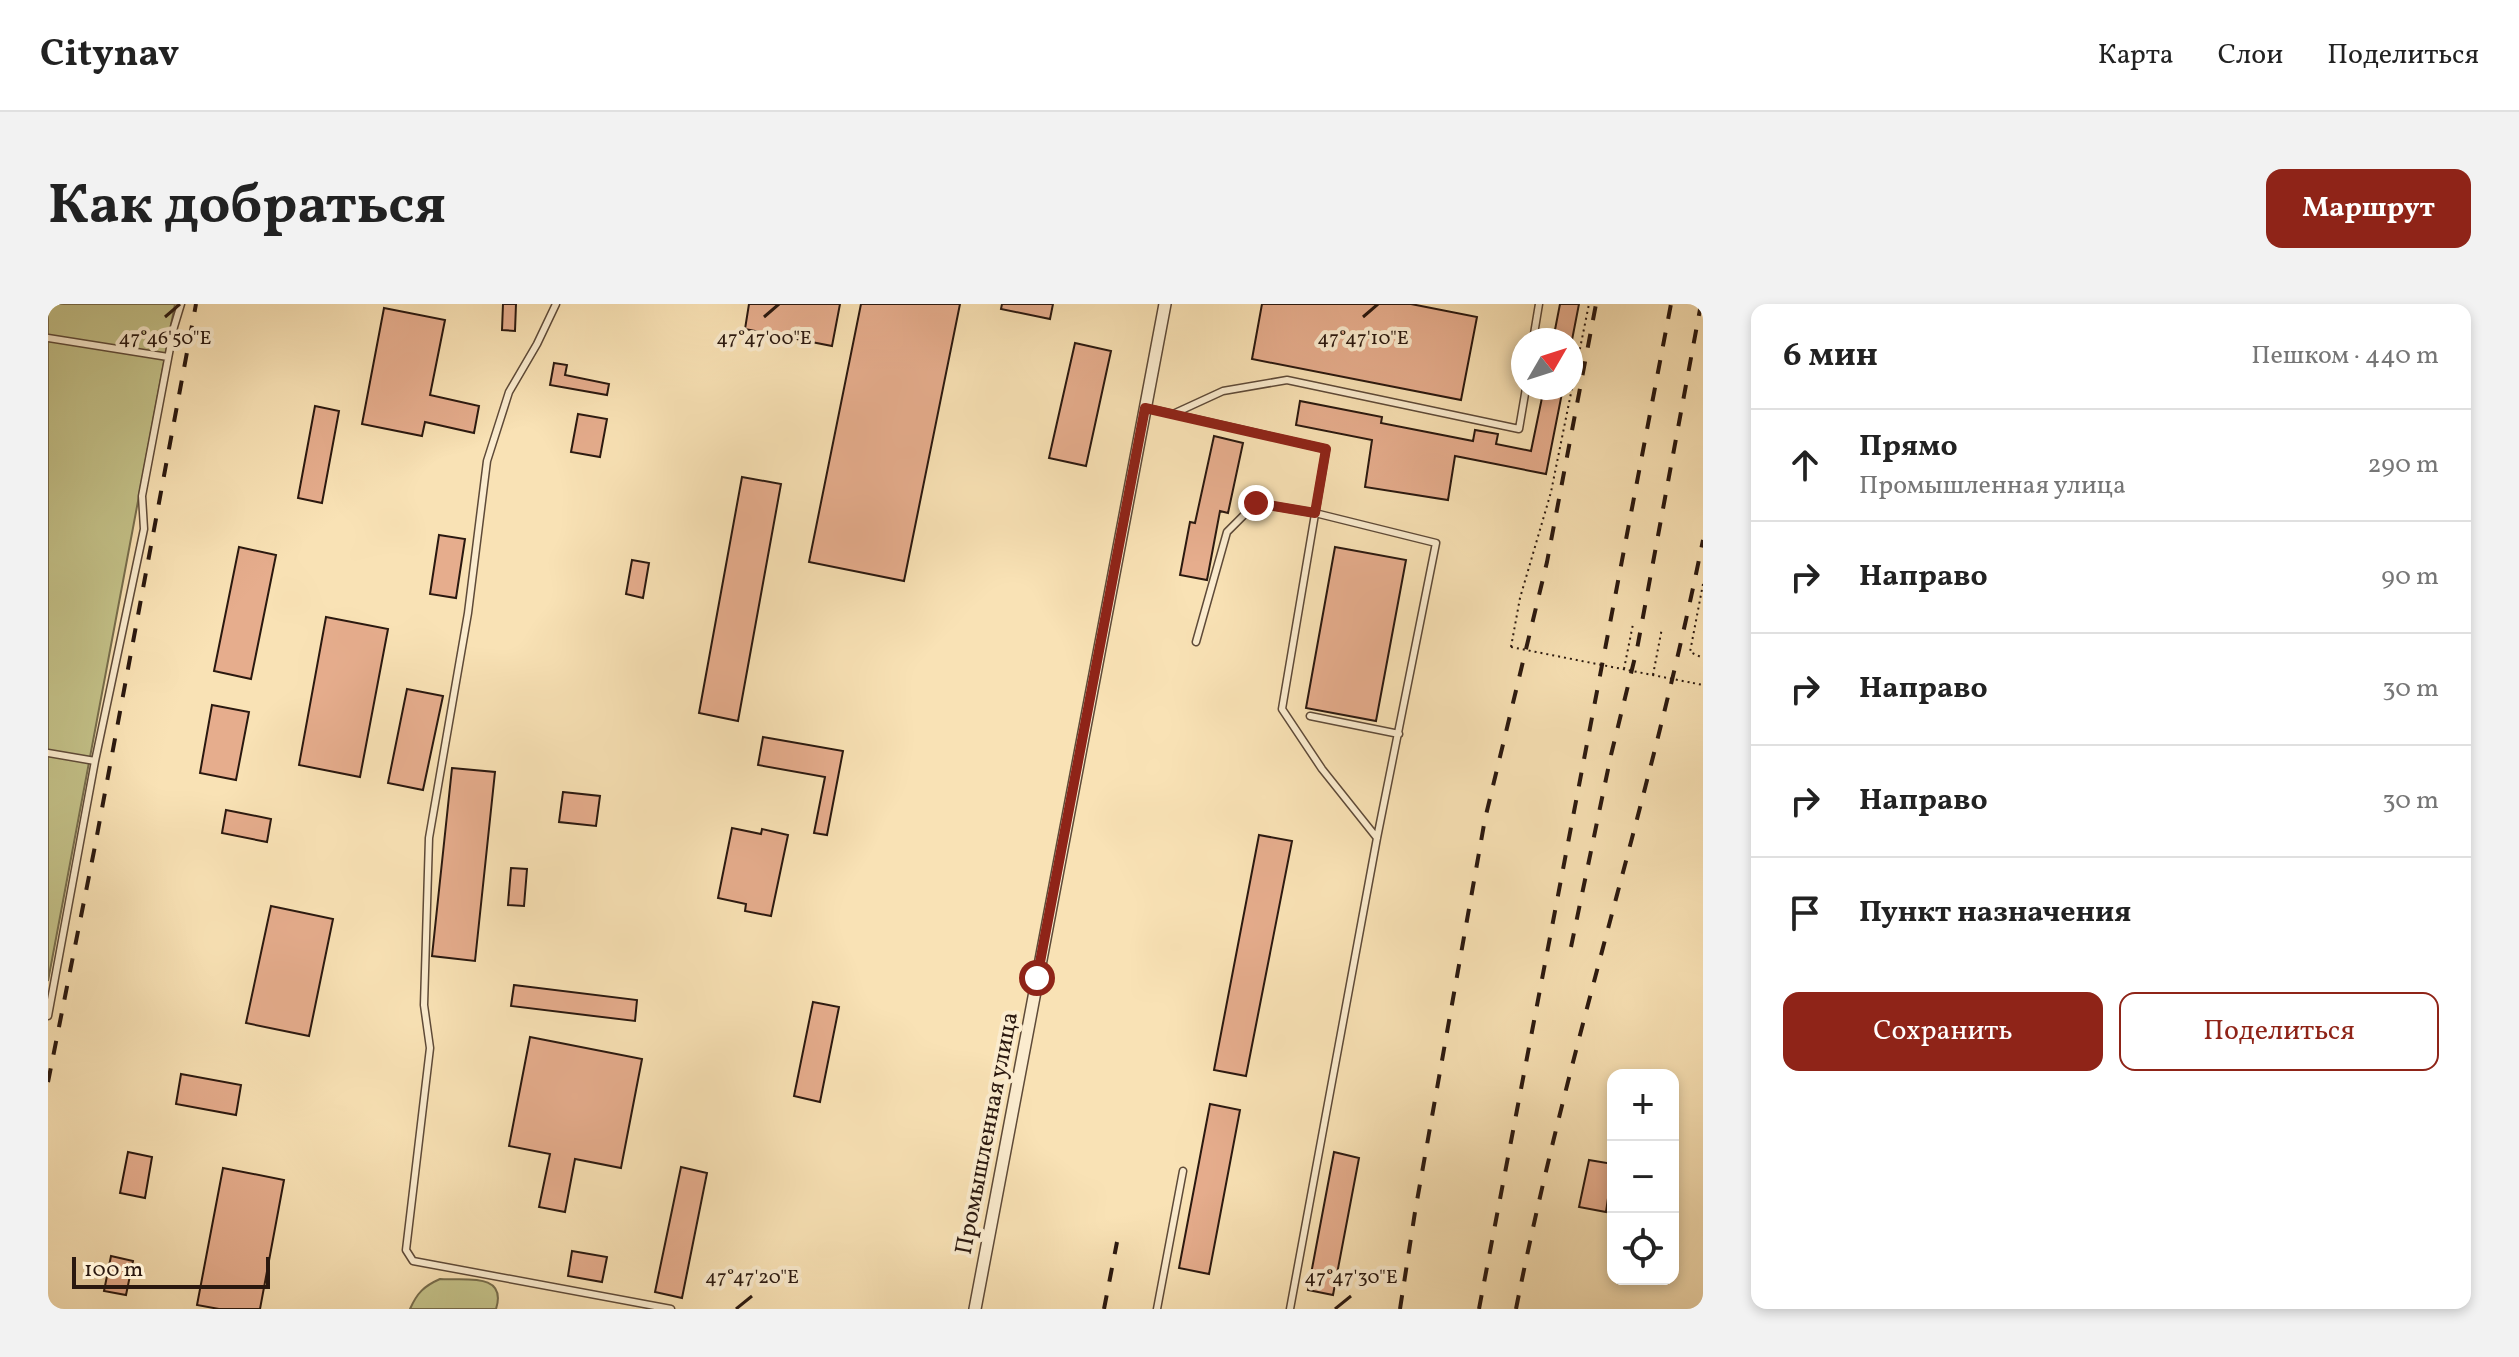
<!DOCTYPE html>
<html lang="ru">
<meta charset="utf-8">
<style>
:root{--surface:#fff;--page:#f2f2f2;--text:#222;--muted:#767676;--line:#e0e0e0;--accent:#8f2418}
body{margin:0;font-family:Vollkorn,serif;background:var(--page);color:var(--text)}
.controls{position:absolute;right:24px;bottom:24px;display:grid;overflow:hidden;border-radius:16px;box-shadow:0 4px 12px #0003}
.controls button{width:72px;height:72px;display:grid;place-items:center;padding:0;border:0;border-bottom:2px solid var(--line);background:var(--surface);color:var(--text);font:40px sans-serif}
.compass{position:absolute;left:1463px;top:24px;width:72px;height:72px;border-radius:50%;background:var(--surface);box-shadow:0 4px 12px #0003;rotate:51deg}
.scale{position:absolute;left:24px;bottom:20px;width:198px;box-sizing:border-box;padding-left:8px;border:4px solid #2a180f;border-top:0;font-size:22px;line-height:28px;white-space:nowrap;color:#2a180f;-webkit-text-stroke:6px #fbeccf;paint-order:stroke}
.stop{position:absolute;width:24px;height:24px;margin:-18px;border:6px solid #8f2418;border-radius:50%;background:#fff}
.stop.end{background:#8f2418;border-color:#fff;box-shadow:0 2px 8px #0008}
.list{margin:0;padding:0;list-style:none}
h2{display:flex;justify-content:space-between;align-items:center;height:104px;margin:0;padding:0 32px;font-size:34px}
h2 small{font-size:26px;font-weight:400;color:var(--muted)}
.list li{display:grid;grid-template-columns:52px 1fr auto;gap:24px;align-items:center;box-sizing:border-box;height:112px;padding:0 32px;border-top:2px solid var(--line)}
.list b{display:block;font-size:30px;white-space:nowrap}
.list p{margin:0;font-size:26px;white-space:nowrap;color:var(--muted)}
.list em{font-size:26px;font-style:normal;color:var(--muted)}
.actions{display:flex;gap:16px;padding:24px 32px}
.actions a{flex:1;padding:18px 0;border:2px solid var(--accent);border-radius:16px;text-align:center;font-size:28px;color:var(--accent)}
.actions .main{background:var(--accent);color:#fff}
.icon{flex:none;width:44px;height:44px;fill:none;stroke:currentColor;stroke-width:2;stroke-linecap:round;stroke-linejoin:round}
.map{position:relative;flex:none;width:1655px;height:1005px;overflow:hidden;border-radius:16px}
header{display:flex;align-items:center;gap:48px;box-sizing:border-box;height:112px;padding:0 40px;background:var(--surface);border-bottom:2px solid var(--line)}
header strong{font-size:38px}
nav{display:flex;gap:44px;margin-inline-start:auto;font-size:28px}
.intro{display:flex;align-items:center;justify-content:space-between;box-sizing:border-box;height:192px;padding:0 48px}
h1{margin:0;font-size:56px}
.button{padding:20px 36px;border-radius:16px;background:var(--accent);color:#fff;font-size:28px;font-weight:700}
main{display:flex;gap:48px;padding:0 48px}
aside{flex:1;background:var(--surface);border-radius:16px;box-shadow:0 4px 12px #0003}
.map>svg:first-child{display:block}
</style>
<header>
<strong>Citynav</strong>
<nav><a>Карта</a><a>Слои</a><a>Поделиться</a></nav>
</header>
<div class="intro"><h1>Как добраться</h1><a class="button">Маршрут</a></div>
<main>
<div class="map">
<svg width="1655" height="1005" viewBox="0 0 1655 1005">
<rect width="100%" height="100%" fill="#f9e2b5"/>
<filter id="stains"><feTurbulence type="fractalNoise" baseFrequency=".0025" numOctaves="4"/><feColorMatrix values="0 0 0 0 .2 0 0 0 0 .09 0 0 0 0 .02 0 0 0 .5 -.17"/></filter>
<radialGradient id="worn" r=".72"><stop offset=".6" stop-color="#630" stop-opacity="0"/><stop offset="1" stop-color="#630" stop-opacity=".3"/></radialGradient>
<path fill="#c4c289" stroke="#776d4c" stroke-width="2" d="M0,0H127L0,677Z
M392,975C414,977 460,967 448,1005H362C369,989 376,982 392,975Z"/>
<path fill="#e6ad8d" stroke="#2a180f" stroke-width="2" d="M455,0H468L467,27L454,26Z
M701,0H792L784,42L697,25Z
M813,0H912L856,277L761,258Z
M954,0H1005L1002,15L953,5Z
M1214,0H1363L1429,13L1413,96L1204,55Z
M1512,0H1531L1524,36H1505Z
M336,4L397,16L382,91L431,102L426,129L377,118L374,132L314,120Z
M1027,39L1063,47L1038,162L1001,154Z
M506,59L519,61L517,71L561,80L559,91L502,81Z
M1496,84H1515L1498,170L1407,152L1400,196L1317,183L1324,136L1248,121L1252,97L1334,113L1333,119L1425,137L1427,126L1450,130L1448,140L1483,147Z
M267,102L291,107L274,199L250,194Z
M530,110L559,115L552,153L523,148Z
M1166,132L1195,139L1180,209L1172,207L1159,276L1132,271L1142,218L1147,219Z
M694,173L733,180L690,417L651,409Z
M391,231L417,235L408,294L382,290Z
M191,243L228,251L203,375L166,367Z
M1287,243L1358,256L1328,417L1258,404Z
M584,256L601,259L595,294L578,290Z
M278,313L340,325L312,473L251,461Z
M359,385L395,392L375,486L340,479Z
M164,401L201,408L188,476L152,469Z
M715,433L795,447L779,531L766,529L777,473L710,461Z
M404,464L447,468L427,657L384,652Z
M515,488L552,492L548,522L511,518Z
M178,506L223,515L219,538L174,529Z
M684,524L713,530L714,525L740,531L723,612L697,607L698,600L670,594Z
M1211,531L1244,537L1198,772L1166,766Z
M463,564L479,565L476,602L460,601Z
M223,602L285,615L261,732L198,719Z
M466,681L589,696L587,717L463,702Z
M765,698L791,703L772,798L746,792Z
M482,733L594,755L573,864L527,855L517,908L491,903L502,850L461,842Z
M133,770L193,781L188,811L128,800Z
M1162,800L1192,806L1161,970L1131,964Z
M80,848L104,853L97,894L72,889Z
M1286,848L1311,854L1285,991L1260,986Z
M1541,856L1565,860L1558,908L1531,903Z
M633,863L659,869L634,994L607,988Z
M175,864L236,876L212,1005H171L149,1001Z
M524,947L559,953L554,978L520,972Z
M63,952L85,957L78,991L56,987Z"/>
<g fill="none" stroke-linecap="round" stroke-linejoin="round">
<defs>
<path id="lane" d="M508,0L489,40L461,88L439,157L420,309L381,534L376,701L382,744L358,946L365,957L623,1005
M0,34L120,53
M1485,36L1491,0
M1098,104L1278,145L1234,405L1274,465L1329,534
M1125,110L1175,87L1239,76L1471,125L1478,84
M1148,338L1179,228L1208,199L1267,209L1388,239L1329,534L1242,1005
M1262,412L1351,430
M0,449L47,457
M0,712L47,457L96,225L94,192L126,23L133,0
M1109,1005L1135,867"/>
<path id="street" d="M927,1005L1117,0"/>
</defs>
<use href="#lane" stroke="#5e4a38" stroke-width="9"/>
<use href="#street" stroke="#5e4a38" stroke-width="14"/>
<path stroke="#2a180f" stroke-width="2" stroke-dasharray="2 4" stroke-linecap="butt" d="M1655,280L1642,348L1655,354
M1463,343L1472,294L1503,188L1541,0
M1576,365L1585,320
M1605,371L1614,324
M1645,379L1655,381"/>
<use href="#lane" stroke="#fbeccf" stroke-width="6"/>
<use href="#street" stroke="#fbeccf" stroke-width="11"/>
<path stroke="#2a180f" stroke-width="4" stroke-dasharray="14 14" stroke-linecap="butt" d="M1523,643L1563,451L1589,345L1653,0
M0,778L47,542L148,0
M1056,1005L1069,938
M1352,1005L1367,908L1437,515L1499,258L1548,0
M1431,1005L1623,0
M1468,1005C1519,746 1603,495 1655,236"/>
<path stroke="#2a180f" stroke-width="2" stroke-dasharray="2 4" stroke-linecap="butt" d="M1463,343L1645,379"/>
</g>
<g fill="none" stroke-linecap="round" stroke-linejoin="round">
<path stroke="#8f2418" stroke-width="10" d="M989,674L1097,104L1278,145L1267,209L1208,199"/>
</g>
<path fill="none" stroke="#2a180f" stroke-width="3" d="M117,13L132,0M716,13L731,0M1315,13L1330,0M688,1005L704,992M1287,1005L1303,992"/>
<g text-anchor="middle" stroke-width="8" stroke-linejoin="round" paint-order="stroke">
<g font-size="24" fill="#2a180f" stroke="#fbeccf">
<text transform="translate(938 829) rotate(-79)" y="8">Промышленная улица</text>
</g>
</g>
<g font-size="20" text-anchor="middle" fill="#2a180f" stroke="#fbeccf" stroke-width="8" stroke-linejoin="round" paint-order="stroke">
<text x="1315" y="40">47°47'10"E</text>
<text x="117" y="40">47°46'50"E</text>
<text x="716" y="40">47°47'00"E</text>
<text x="704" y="979">47°47'20"E</text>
<text x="1303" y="979">47°47'30"E</text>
</g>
<rect width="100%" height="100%" filter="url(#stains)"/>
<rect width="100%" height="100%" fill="url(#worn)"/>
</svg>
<div class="controls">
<button>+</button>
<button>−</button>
<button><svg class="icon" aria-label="locate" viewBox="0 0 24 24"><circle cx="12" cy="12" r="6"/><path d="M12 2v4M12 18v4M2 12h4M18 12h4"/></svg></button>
</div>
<svg class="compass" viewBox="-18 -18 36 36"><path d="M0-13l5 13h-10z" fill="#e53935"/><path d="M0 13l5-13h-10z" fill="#767676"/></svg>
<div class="scale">100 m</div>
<div class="stop" style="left:989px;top:674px"></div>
<div class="stop end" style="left:1208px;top:199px"></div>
</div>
<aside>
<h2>6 мин<small>Пешком · 440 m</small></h2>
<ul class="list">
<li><svg class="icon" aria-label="ahead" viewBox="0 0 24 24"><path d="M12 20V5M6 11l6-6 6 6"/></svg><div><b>Прямо</b><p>Промышленная улица</p></div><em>290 m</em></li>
<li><svg class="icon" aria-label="right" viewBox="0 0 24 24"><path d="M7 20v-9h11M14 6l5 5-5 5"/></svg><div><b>Направо</b></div><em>90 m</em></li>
<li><svg class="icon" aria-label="right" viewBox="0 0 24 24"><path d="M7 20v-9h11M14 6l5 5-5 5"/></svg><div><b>Направо</b></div><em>30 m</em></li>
<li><svg class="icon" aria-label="right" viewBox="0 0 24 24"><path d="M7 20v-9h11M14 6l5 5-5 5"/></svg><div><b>Направо</b></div><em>30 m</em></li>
<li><svg class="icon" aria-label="arrive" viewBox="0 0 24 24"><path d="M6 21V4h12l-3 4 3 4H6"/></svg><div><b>Пункт назначения</b></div></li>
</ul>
<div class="actions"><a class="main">Сохранить</a><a>Поделиться</a></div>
</aside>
</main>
